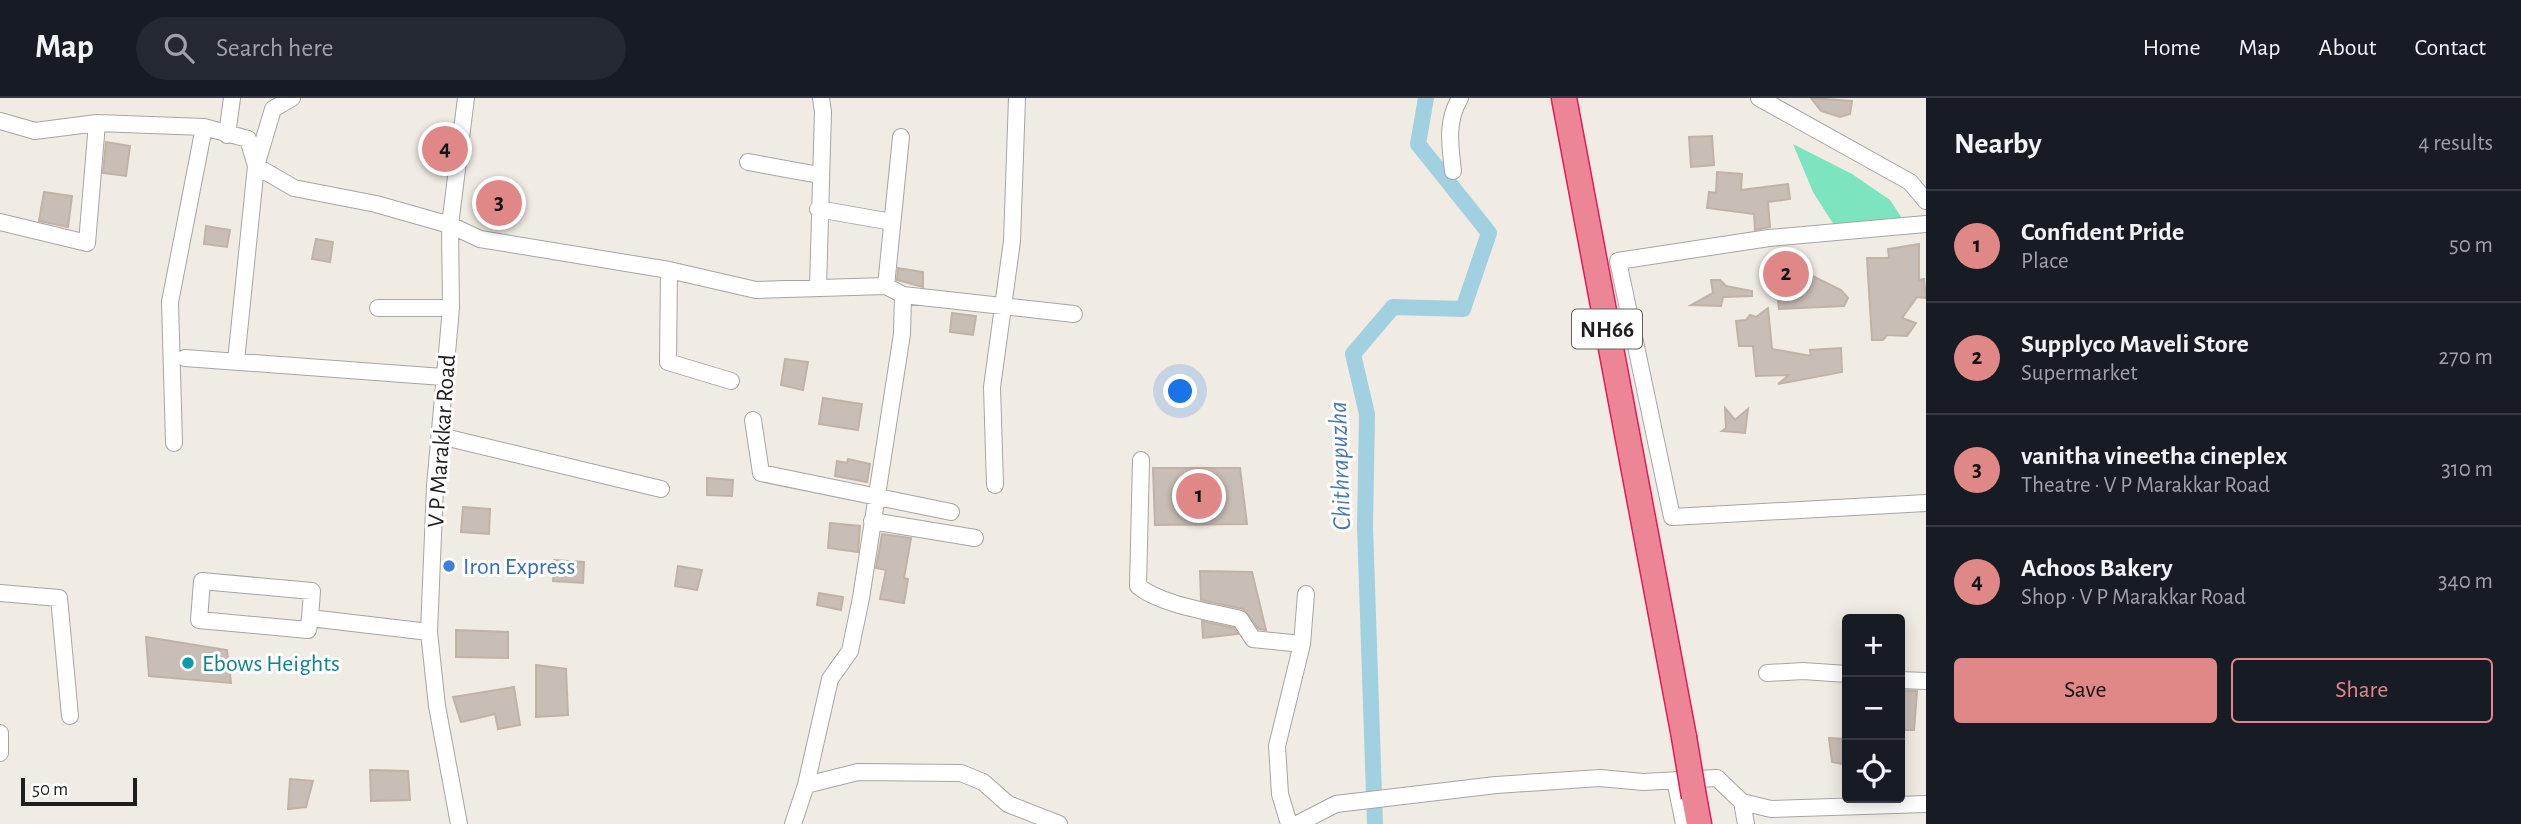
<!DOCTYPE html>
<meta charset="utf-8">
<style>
:root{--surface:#171b24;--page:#242831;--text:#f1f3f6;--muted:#9ea1a6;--line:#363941;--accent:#e08887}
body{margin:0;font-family:"Alegreya Sans",sans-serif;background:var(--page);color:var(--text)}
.controls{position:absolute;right:21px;bottom:21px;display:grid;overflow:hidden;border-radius:7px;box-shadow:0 4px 18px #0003}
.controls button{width:63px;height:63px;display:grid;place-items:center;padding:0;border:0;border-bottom:2px solid var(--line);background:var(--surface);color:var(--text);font:35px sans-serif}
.scale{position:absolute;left:21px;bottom:18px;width:116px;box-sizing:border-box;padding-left:7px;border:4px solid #1e1e1e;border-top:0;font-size:19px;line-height:24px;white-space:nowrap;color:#1e1e1e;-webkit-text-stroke:5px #fff;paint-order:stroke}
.you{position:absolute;left:1181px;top:294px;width:24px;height:24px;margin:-18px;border:5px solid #fff;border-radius:50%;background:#1a73e8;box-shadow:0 0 0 10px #1a73e833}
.badge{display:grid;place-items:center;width:46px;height:46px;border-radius:50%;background:var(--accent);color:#111;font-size:23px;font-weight:700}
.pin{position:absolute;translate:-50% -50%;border:4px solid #fff;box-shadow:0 2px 7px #0006}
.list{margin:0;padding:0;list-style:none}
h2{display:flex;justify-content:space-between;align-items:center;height:91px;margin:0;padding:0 28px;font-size:30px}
h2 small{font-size:23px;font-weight:400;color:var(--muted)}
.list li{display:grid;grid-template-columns:46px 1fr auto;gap:21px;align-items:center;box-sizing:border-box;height:112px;padding:0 28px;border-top:2px solid var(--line)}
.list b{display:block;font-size:26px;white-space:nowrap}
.list p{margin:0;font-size:23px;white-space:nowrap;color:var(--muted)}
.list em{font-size:23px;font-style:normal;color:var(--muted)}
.actions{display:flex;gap:14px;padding:21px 28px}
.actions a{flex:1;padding:16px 0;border:2px solid var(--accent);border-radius:7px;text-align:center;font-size:24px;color:var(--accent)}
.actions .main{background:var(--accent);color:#111}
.icon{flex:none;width:38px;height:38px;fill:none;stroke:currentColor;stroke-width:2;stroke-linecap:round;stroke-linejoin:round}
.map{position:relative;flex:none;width:1926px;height:726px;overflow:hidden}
header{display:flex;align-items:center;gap:42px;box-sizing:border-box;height:98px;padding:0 35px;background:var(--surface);border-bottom:2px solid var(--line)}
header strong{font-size:33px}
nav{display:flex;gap:38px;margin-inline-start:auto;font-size:24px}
.search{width:490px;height:63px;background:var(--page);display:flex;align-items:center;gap:18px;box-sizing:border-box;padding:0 24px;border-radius:38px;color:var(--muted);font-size:26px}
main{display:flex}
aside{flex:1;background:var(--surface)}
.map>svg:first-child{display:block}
</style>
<header>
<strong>Map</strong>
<div class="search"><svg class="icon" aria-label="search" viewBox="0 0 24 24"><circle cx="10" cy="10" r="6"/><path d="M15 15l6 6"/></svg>Search here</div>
<nav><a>Home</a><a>Map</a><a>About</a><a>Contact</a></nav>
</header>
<main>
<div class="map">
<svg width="1926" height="726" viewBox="0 0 1926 726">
<rect width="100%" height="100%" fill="#f0ece3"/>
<path fill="#7ce4be" d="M1793,46L1852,76L1890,102L1911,134L1841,138L1813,94Z"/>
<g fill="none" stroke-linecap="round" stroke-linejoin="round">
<path stroke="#a1d0e0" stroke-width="16" d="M1375,726L1365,428L1367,316L1353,256L1393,209L1463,211L1489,135L1418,46L1426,0"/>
</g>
<path fill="#c8beb6" stroke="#c2b2a5" stroke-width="2" d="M1811,0L1852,3L1850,16L1840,19L1821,13Z
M1712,38L1714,67L1691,69L1689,39Z
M106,44L130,48L126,78L103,75Z
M1717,74L1742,76L1741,92L1788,86L1790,101L1768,104L1770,129L1755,132L1754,116L1707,110L1709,94L1716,95Z
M44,94L72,98L68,129L39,123Z
M206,128L230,132L227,149L204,146Z
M316,141L333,144L330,164L312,161Z
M1919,146V182L1924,181L1926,200L1917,199L1902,220L1916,225L1907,238L1887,237L1883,242H1872L1867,160H1889L1888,151Z
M1787,158L1790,167L1841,192L1848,200L1844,208L1779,211L1773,160Z
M898,170L923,174V189L897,182Z
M1711,182H1720L1726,188L1752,193V198L1723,199L1721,208L1691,207L1713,195Z
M1768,210L1772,251L1811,258L1810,252L1841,250L1842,274L1778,286L1789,277L1756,278L1753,248H1739L1736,223L1746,222L1750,217L1756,219Z
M952,215L976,218L973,237L950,234Z
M785,261L808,264L803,292L781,287Z
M823,300L862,306L858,332L819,326Z
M1725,310L1735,322L1748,311L1745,335L1722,333L1726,330Z
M848,361L870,366L867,384L835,378L837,363L847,365Z
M1153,370H1240L1247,426L1155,427Z
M707,380L733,382L732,398L707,397Z
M463,409L490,411L489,436L461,434Z
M830,425L860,428L858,454L828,450Z
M882,436L911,440L904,480L908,481L904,505L880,501L886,472L876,470Z
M554,462L584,464L583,485L553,483Z
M678,468L702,472L697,492L675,488Z
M1200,473L1252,474L1266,532L1259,531L1243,511L1201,502Z
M819,495L843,499L841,512L817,507Z
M1202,523L1234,530L1238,536L1203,540Z
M456,532L508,534V560L456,559Z
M146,539L227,552L231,585L149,578Z
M536,567L566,571L568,617L536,619Z
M514,589L520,627L498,631L495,616L461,624L453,599Z
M1900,592L1917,593L1914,632H1900Z
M1829,640L1847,641V667L1832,664Z
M370,672L408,673L410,702L371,703Z
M290,681L313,683L306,709L288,711Z"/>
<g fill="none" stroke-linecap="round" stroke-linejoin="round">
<defs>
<path id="minor" d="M1759,0L1910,84L1926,103
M0,23L35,33L97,25L204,29L248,41L256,68L294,90L376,106L450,127L480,141L669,172L756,192L886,188L903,197L902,236L861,500L850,553L830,581L806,687
M227,37L232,0
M748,64L819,77
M1453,73C1450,46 1446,24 1460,0
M818,111L892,124
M0,124L87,145L97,25
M1926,126L1769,140L1618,163L1672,419L1926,405
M669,172L668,264L731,283
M886,188L901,39
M818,190L823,14L821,0
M903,197L1074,216
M378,210H451
M185,260L443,279
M236,263L256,68L273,11L292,0
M753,322L761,375L951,414
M440,338L661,391
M174,345L170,204L204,29
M1141,362L1138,488C1161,507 1212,514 1240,521L1253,541L1302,546L1277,648L1280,696L1289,726
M995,387L992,289L1012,143L1017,0
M872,423L975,440
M0,495L59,500L70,618
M310,520L308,532L199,522L202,483L312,493L310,520L429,534
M1302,546L1306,496
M1767,575L1803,573L1847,576
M1900,582L1926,583
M0,635V655
M1675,682L1684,726
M1742,704L1746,726
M459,726L437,608L429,534L435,388L451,210L450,127L466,0
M793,726L806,687L858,674L961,675L983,684L1008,706L1059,726
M1297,726L1336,706L1496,687L1600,680L1643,684L1717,680L1742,704L1771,711L1926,706"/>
<path id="highway" d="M1564,0L1684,639
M1694,699L1699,726"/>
</defs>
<use href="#minor" stroke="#a5a5a5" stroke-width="18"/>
<use href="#highway" stroke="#e41a5a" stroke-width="27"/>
<use href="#minor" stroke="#fff" stroke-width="16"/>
<use href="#highway" stroke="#ec8696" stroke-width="24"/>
<defs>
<path id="highway-bridge" d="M1684,639L1694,699"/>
</defs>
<use href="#highway-bridge" stroke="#e41a5a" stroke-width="27" stroke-linecap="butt"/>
<use href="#highway-bridge" stroke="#ec8696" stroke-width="24"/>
</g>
<circle fill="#3f7fe0" stroke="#fff" stroke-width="2.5" cx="449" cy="468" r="7"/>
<circle fill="#0f9aa8" stroke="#fff" stroke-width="2.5" cx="188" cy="565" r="7"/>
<g text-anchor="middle" stroke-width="6" stroke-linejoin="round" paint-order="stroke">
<rect fill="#fff" stroke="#626262" stroke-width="2" x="1572" y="211.5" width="70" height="39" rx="5"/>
<g font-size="23" font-weight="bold" fill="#1e1e1e">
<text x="1607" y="239">NH66</text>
</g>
<g font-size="24" fill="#1e1e1e" stroke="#fff">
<text transform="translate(441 343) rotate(-86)" y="8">V P Marakkar Road</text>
</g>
<g font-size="24" fill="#366cbe" stroke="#fff" text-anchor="start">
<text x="463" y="476">Iron Express</text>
</g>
<g font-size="24" fill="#0d838f" stroke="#fff" text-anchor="start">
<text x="202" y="573">Ebows Heights</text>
</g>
<g font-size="26" font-style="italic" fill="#4579b3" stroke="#fff">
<text transform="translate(1339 368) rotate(-92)" y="9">Chithrapuzha</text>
</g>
</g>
</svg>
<div class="controls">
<button>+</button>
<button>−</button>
<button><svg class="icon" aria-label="locate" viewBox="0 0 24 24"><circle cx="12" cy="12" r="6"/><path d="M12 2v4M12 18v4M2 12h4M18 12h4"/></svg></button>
</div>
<div class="scale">50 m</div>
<div class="you"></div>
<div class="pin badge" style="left:1199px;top:398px">1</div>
<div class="pin badge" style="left:1786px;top:176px">2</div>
<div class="pin badge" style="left:499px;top:105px">3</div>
<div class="pin badge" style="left:445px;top:51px">4</div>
</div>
<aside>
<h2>Nearby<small>4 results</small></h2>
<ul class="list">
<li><span class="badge">1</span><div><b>Confident Pride</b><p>Place</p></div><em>50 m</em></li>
<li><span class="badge">2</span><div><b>Supplyco Maveli Store</b><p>Supermarket</p></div><em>270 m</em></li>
<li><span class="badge">3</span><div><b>vanitha vineetha cineplex</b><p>Theatre · V P Marakkar Road</p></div><em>310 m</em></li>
<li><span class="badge">4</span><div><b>Achoos Bakery</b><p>Shop · V P Marakkar Road</p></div><em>340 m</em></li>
</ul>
<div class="actions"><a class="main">Save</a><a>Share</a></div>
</aside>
</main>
